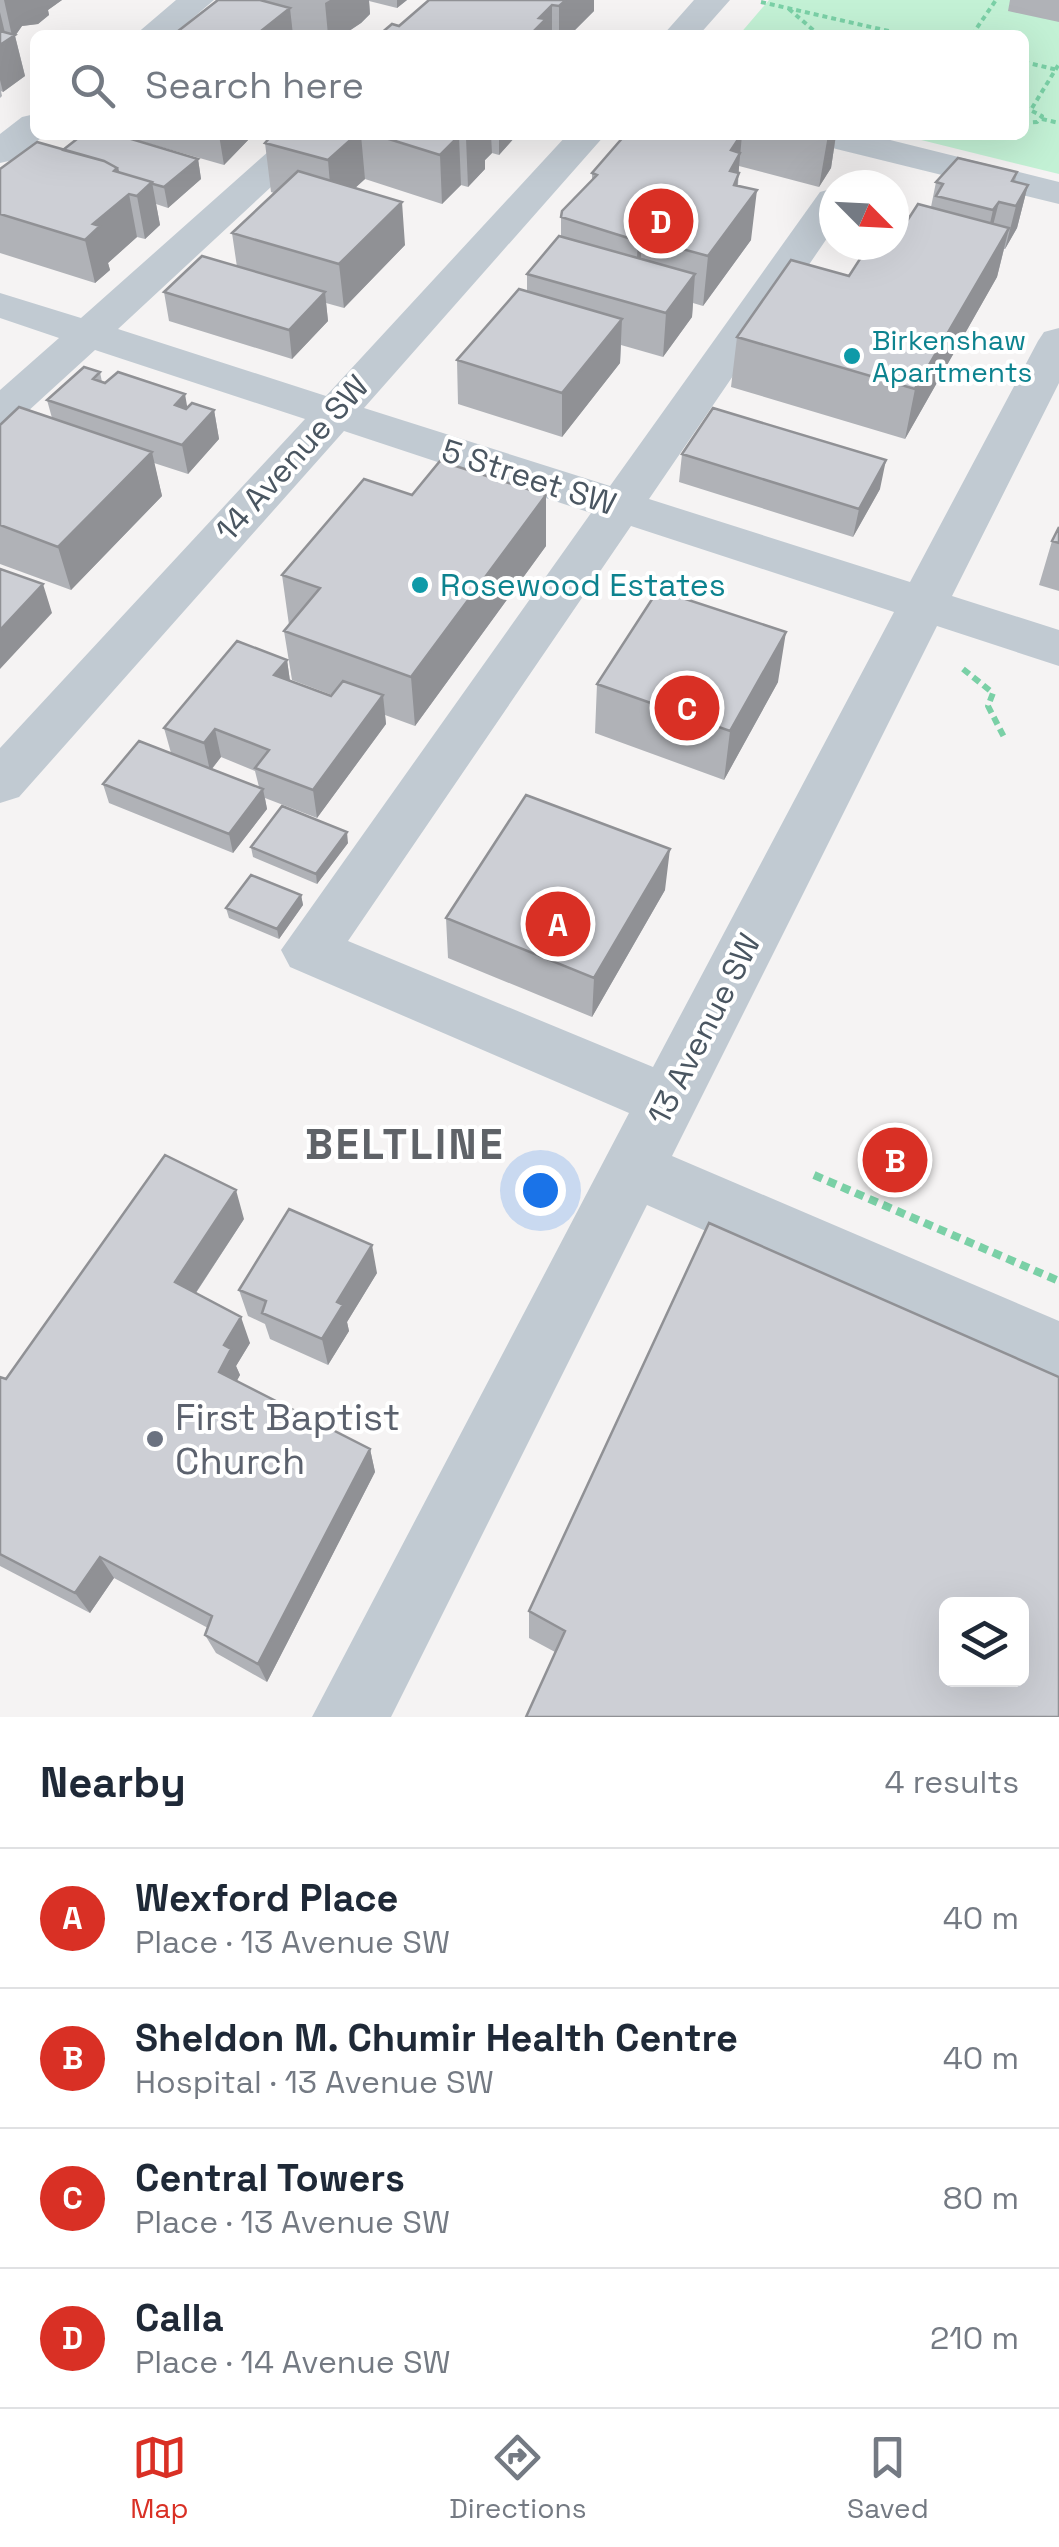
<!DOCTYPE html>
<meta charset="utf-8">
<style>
:root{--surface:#fff;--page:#f6f6f7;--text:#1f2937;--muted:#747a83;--line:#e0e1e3;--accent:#d93025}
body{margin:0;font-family:"Space Grotesk",sans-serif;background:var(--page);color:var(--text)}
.controls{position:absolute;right:30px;bottom:30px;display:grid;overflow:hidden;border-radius:15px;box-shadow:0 10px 40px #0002}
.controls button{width:90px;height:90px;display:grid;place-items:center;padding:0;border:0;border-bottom:2px solid var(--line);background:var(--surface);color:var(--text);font:50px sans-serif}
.compass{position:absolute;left:819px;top:170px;width:90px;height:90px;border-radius:50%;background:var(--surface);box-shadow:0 10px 40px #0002;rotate:114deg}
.you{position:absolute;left:540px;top:1190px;width:35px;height:35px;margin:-25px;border:8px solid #fff;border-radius:50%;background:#1a73e8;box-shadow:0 0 0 15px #1a73e833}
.badge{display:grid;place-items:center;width:65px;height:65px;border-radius:50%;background:var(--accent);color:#fff;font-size:32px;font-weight:700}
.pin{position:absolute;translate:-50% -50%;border:5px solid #fff;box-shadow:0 2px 10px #0006}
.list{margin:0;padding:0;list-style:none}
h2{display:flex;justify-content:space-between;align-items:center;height:130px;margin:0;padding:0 40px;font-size:42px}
h2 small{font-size:32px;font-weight:400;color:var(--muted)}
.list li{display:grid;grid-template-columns:65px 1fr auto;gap:30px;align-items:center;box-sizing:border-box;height:140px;padding:0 40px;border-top:2px solid var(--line)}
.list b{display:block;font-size:38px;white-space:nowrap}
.list p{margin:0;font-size:32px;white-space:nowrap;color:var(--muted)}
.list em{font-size:32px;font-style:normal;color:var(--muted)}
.icon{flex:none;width:55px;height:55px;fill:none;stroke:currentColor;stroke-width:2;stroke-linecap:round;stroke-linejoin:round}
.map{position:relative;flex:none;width:1059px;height:1717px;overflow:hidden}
.search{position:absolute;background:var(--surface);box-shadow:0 10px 40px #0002;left:30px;right:30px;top:30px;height:110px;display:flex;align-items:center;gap:25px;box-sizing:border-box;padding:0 35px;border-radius:15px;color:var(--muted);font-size:38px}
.sheet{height:690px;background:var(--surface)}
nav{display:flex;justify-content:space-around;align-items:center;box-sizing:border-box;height:140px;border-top:2px solid var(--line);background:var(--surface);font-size:28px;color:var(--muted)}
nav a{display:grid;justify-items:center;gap:5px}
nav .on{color:var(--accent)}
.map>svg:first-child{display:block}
</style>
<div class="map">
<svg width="1059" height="1717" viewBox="0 0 1059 1717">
<rect width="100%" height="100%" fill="#f5f3f3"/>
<path fill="#c3f1d5" d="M769,0H1059V174L901,135H1024V35H739Z"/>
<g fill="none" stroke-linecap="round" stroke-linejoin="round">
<path stroke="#7ad0a6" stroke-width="4" stroke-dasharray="5 4" stroke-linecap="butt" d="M761,2L906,35
M789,9L819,35
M972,35L996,0
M1024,62L1058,70
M1024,107L1042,116L1037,122L1024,123
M1032,108L1059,64
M1042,119L1059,123"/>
<path stroke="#7ad0a6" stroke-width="6" stroke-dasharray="8 5" stroke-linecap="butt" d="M963,669L993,693L988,706L1005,739"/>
<path stroke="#7ad0a6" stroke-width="8" stroke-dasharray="9 6" stroke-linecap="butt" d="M814,1175L1059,1281"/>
<path fill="#c1cad2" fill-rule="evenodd" d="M176,0H214L173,35H135Z
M694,0H730L699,35H663Z
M35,114V135H45L13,160L0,163V134L22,117Z
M287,135H327L118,329L326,396L567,135H605L364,408L610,486L820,192L834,188V228L649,499L910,582L1038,341L1044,332L1059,328V383L952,596L1059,630V666L937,626L672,1156L1059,1321V1387L647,1205L391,1717H312L629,1113L290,967L281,950L591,513L344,431L19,797L0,803V748L305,419L95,350L15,423L0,427V390L59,338L0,318V293L81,318ZM631,526L894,612L653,1067L348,941Z
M807,135H870L1059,182V204L812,143Z"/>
</g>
<path fill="#b0b2b7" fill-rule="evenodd" d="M0,0H62L48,10L49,15L38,24L22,26L15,36L25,76L3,92L1,91L2,96L0,98Z
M218,0H407L397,8L369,1L370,14L361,23L343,35H299L298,32L293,31V35H173Z
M429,0H594V11L573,32V35H379L399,26Z
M1010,0H1059V22L1008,11Z
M82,135H253L224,165L133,139L198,159L201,179L168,208L156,204L160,225L145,239L137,237L108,263L110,270L95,283L0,253V169L63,150Z
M272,135H515V137L499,155L492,153L485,160V169L468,187L461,185L442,204L365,179L355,188L405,245L344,308L326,303L328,321L292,359L169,321L164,292L237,267L232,233L274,193L271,192L265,143Z
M625,135H836L831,168L819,187L739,166L738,186L751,240L703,306L693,303L692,317L663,357L621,345L620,363L562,437L458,404L457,360L527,291V274L561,237V217L592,180V173Z
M1017,172L1015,182L1028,185L1017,228L1005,249H1004L997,277L905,439L731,387L737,337L849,276L894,245L931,207L936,182Z
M100,372L102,382L187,408L214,410L219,439L188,474L154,463L162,496L71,590L0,564V425L52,418L47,400Z
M682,454L880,489L853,537L679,482Z
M412,495H546V546L415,726L385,715L386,724L317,818L265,798L267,809L233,853L109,803L103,784L171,753L164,728L287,660L290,681L331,696L332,695L292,680L284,631L289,625L282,575ZM221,757L255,771L259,787L212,769Z
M1059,527V591L1039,585L1052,541Z
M778,682L724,780L595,733L597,684Z
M348,843L317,884L253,857L251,847Z
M665,890L592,1017L448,958L446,918Z
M301,895L303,905L279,939L229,918L226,908Z
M244,1219L196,1293L250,1343L236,1366L240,1375L236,1381L370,1449L375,1472L267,1682L216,1653L205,1635L208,1628L114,1578L90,1613L0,1566V1377L6,1379Z
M377,1273L347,1322L349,1331L328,1365L270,1339L265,1324L248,1316L239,1290Z
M1059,1377L555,1652L529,1638V1611Z"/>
<path fill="#909195" d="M4,0H62L48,10L49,15L38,24L22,26L15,36L25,76L3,92L0,80V45L12,36Z
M330,0H369L370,14L361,23L343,35H328L325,3Z
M397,0H407L397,8Z
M566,0H594V11L573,32V35H559V6Z
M552,5V35H531L539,18Z
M290,8L293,35H256Z
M0,12L6,37L0,41Z
M219,135H253L224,165Z
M356,135H361L365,179L332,209L328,160Z
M469,135H491L492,153L485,160V169L468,187L466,138Z
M499,135H515V137L499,155Z
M731,135H742L734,221L757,190L751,240L703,306L708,256L725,220Z
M828,135H836L831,168L819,187Z
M459,136L461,185L442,204L440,155Z
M198,159L201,179L168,208L164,187Z
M117,168L129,194L137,237L108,263L110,270L95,283L85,240Z
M152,182L160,225L145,239L137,196Z
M1028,185L1017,228L1005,249L1016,206Z
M402,202L405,245L344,308L339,264Z
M999,202L988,245L983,254L993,210Z
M1009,228L997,277L905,439L915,389Z
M642,238L639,288L635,291L638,241Z
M695,274L692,317L663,357L666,313Z
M325,292L328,321L292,359L289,330Z
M622,319L620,363L562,437V393Z
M185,394L190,423L175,405Z
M214,410L219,439L188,474L182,445Z
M152,452L162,496L71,590L58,547Z
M886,460L880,489L853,537L859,509Z
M546,495V546L415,726L411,677Z
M43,584L52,613L0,669V630Z
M786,632L778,682L724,780L730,731Z
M287,660L291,688L274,675Z
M383,695L386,724L317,818L313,790Z
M215,729L221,757L210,771L204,743Z
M263,789L267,809L233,853L229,834Z
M347,832L348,843L317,884L316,874Z
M670,849L665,890L592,1017L594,978Z
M301,895L303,905L279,939L277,929Z
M236,1190L244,1219L185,1309L175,1282Z
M372,1245L377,1273L347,1322L349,1331L328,1365L322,1339L337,1302Z
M241,1317L250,1343L236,1366L240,1375L228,1398L219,1372L224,1345Z
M370,1449L375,1472L267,1682L258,1664Z
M100,1557L114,1578L90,1613L75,1593Z"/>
<path fill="#cdcfd5" stroke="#909195" stroke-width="2.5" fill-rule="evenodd" d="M218,0H260L290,8L256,35H173Z
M429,0H566L559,6L552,5L539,18L546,19L531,34L524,33L521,35H379L392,24L399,26Z
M0,31L15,35L0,45Z
M82,135H118L198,159L164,187L153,184L152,182L118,172L117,168L104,161L63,150Z
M272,135H356L328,160L265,143Z
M376,135H469L466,138L459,136L440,155Z
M625,135H741L731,150L740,153L730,171L739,173L734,185L757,190L708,256L642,238L638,241L561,217L562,211L597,175L592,173Z
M37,142L104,161L117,168L114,171L152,182L137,196L129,194L93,224L100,226L85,240L0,214V169Z
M958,158L1017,172L1012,181L1028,185L1016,206L999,202L993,210L936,196L943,184L936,182Z
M298,171L402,202L339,264L232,233Z
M918,204L1009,228L915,389L737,337L791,260L849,276L869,245H894V241Z
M559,236L695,274L666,313L527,274Z
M202,256L325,292L289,330L164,292Z
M519,289L622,319L562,393L457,360Z
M84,367L100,372L93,379L105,383L118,372L185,394L175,405L186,409L192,403L214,410L182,445L47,400Z
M19,407L152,452L58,547L0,525V425Z
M713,408L886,460L859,509L682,454Z
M440,461L546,495L411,677L284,631L320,588L282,575L364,479L412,495Z
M1059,527V543L1052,541Z
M0,569L43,584L0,630Z
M658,590L786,632L730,731L597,684Z
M237,641L287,660L274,675L331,696L343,681L383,695L313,790L255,768L269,750L215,729L204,743L164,728Z
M139,741L263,789L229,834L103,784Z
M526,795L670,849L594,978L446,918Z
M282,806L347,832L316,874L251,847Z
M251,875L301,895L277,929L226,908Z
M165,1155L236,1190L175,1282L241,1317L224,1345L231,1349L219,1372L370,1449L258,1664L205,1635L212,1616L100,1557L75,1593L0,1554V1377L6,1379Z
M289,1209L372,1245L337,1302L343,1305L322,1339L262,1313L266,1301L239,1290Z
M709,1223L1059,1377V1717H526L565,1631L529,1611ZM946,1604H1022V1680H946Z"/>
<g fill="#0f9aa8" stroke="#fff" stroke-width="4">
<circle cx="852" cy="356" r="10"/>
<circle cx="420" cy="585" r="10"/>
</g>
<circle fill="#6b7280" stroke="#fff" stroke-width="4" cx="155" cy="1439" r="10"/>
<g text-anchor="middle" stroke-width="8" stroke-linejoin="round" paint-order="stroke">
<g font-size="28" fill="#0d838f" stroke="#fff" text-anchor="start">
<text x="872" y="350">Birkenshaw<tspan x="872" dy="32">Apartments</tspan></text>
</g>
<g font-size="32" fill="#4a5661" stroke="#fff">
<text transform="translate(292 458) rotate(-48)" y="11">14 Avenue SW</text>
<text transform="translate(529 477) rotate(18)" y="11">5 Street SW</text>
<text transform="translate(704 1029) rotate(-63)" y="11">13 Avenue SW</text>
</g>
<g font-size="32" fill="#0d838f" stroke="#fff" text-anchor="start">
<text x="440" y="596">Rosewood Estates</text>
</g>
<g font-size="38" fill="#5b616d" stroke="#fff" text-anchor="start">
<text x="175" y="1430">First Baptist<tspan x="175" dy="44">Church</tspan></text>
</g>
<g font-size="42" font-weight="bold" letter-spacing="2.5" fill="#5f6368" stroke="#fff">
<text x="405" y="1159">BELTLINE</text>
</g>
</g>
</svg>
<div class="controls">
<button><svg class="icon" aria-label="layers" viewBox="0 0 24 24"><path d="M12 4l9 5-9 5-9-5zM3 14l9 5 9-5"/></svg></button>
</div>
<svg class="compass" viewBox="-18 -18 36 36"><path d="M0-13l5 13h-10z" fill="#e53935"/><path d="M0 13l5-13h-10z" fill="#747a83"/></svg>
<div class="you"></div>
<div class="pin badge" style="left:558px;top:924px">A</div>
<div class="pin badge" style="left:895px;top:1160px">B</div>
<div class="pin badge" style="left:687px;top:708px">C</div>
<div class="pin badge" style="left:661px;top:221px">D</div>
<div class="search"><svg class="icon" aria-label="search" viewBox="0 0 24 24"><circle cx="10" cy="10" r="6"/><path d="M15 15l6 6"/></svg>Search here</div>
</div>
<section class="sheet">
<h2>Nearby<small>4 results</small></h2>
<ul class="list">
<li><span class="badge">A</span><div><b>Wexford Place</b><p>Place · 13 Avenue SW</p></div><em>40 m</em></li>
<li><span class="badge">B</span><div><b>Sheldon M. Chumir Health Centre</b><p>Hospital · 13 Avenue SW</p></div><em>40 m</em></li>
<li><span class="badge">C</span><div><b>Central Towers</b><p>Place · 13 Avenue SW</p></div><em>80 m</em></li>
<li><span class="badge">D</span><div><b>Calla</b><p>Place · 14 Avenue SW</p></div><em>210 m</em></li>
</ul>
</section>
<nav>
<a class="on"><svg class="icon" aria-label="map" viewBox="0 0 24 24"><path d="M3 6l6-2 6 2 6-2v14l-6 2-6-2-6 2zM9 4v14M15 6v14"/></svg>Map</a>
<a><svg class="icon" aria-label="directions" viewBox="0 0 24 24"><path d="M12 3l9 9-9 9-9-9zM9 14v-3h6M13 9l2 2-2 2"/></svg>Directions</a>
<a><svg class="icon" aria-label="saved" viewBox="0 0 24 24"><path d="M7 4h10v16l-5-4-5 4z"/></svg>Saved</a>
</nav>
